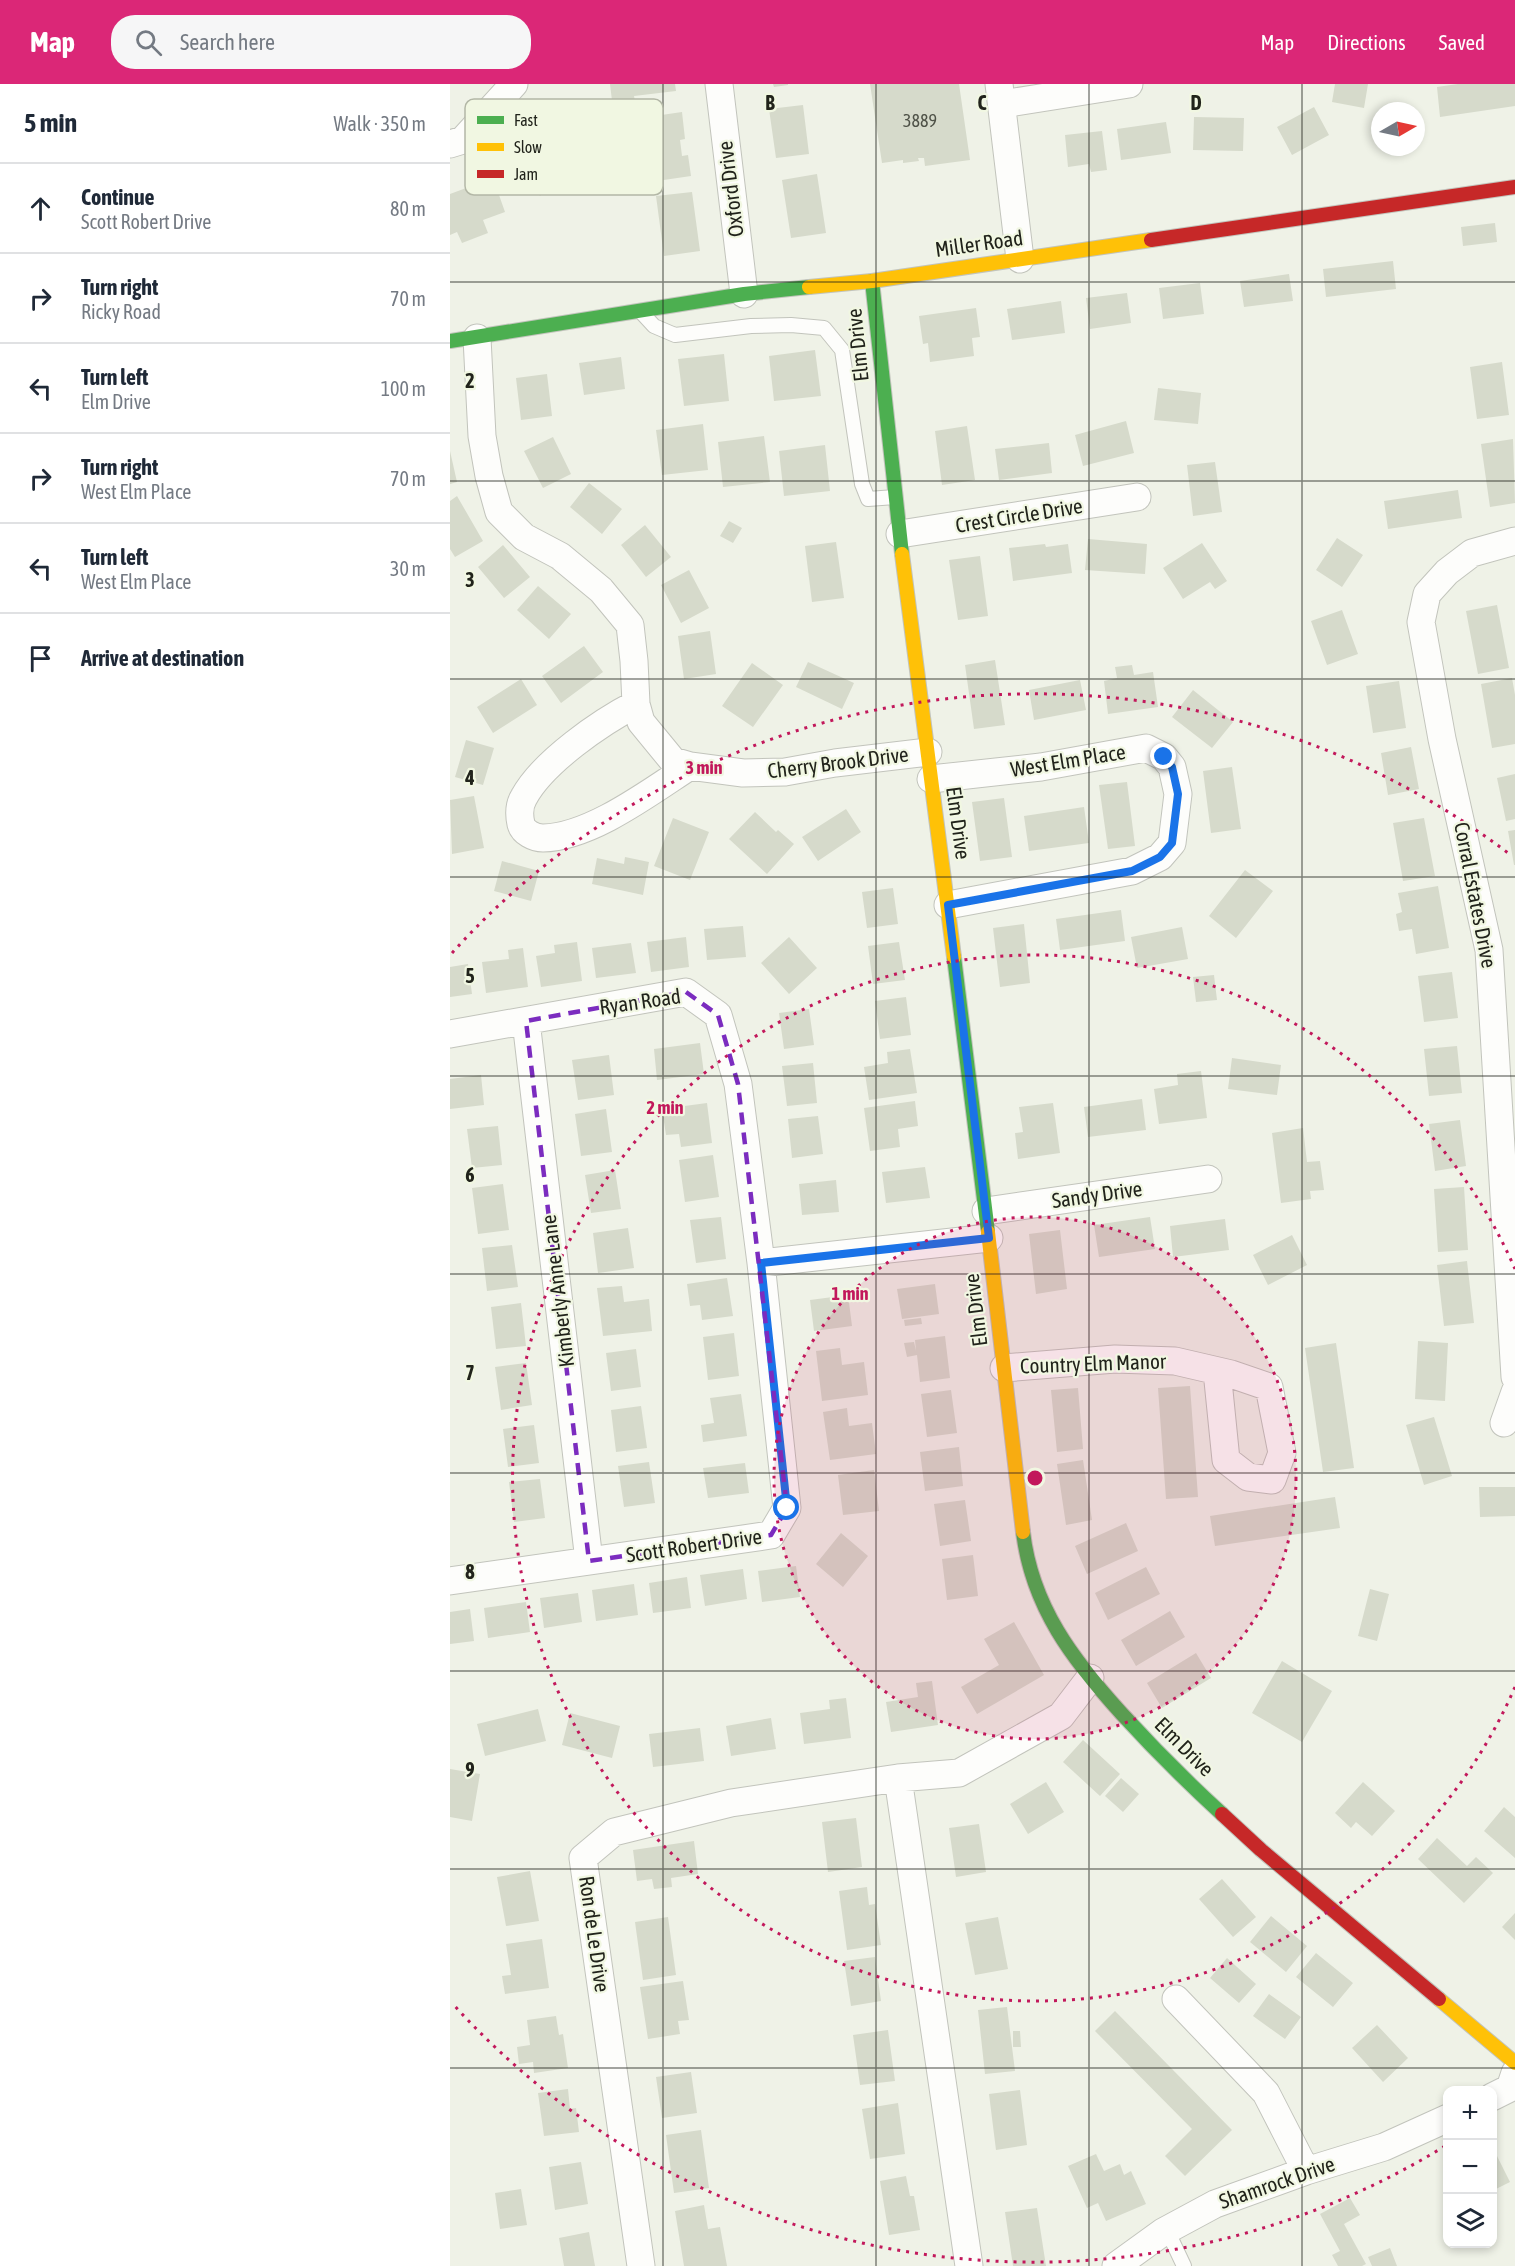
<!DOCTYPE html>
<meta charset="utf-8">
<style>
:root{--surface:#fff;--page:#f6f6f7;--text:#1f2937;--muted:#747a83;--line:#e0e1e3;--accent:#db2777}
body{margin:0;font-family:"Asap Condensed",sans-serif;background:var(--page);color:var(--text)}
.controls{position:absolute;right:18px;bottom:18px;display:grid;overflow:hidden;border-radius:12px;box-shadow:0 3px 9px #0003}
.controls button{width:54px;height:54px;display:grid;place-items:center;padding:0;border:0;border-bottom:2px solid var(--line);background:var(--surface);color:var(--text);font:30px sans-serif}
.compass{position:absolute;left:921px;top:18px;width:54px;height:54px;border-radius:50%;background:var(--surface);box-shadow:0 3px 9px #0003;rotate:81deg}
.stop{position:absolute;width:18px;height:18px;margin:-14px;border:4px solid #1a73e8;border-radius:50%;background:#fff}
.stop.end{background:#1a73e8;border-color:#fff;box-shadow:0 2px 6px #0008}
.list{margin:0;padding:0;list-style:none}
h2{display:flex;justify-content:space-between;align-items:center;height:78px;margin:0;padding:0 24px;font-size:26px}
h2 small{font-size:20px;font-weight:400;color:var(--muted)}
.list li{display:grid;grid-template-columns:39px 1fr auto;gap:18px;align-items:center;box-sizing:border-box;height:90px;padding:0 24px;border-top:2px solid var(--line)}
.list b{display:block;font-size:22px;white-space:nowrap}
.list p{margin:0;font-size:20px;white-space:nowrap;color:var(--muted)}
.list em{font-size:20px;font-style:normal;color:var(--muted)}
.icon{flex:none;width:33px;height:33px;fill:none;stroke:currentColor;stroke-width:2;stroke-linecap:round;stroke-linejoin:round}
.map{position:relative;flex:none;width:1065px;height:2182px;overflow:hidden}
header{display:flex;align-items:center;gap:36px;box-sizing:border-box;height:84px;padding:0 30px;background:var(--accent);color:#fff}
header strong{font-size:28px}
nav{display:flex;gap:33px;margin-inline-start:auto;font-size:21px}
.search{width:420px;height:54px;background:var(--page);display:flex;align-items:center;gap:15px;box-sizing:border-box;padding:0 21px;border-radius:24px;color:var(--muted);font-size:22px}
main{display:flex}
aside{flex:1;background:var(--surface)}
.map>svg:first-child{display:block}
</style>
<header>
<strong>Map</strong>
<div class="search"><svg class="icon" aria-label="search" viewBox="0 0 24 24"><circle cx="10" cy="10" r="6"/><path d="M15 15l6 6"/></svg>Search here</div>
<nav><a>Map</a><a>Directions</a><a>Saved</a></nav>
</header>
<main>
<aside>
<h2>5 min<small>Walk · 350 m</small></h2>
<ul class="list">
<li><svg class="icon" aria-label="ahead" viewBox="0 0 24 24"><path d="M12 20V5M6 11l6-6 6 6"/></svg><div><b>Continue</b><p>Scott Robert Drive</p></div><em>80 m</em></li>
<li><svg class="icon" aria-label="right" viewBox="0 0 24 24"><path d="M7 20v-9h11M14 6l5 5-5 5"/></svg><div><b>Turn right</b><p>Ricky Road</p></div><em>70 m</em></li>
<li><svg class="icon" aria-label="left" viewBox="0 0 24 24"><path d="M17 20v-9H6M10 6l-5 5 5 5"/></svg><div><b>Turn left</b><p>Elm Drive</p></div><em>100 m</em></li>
<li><svg class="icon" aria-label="right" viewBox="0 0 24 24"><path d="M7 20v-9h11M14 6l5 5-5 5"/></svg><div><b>Turn right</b><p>West Elm Place</p></div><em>70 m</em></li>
<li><svg class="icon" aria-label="left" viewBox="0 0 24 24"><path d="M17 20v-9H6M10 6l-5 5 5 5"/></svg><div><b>Turn left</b><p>West Elm Place</p></div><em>30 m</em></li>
<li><svg class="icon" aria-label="arrive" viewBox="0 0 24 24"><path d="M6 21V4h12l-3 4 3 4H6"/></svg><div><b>Arrive at destination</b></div></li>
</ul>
</aside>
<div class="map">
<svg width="1065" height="2182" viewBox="0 0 1065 2182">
<rect width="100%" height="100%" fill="#eff2e7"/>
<path fill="#d6dacb" d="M160,0H225L226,7L184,12L186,22L163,25Z
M323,0H338V1L324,3Z
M420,0H509L520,76L475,82L474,74H468L469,77L453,79V76L432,79Z
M885,0H918L914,24L882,18Z
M1008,0H1065V22L990,33L987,3Z
M353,21L359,70L326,74L319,25Z
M864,23L879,51L842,71L827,43Z
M232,28L235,55L230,56L232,72L238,71L241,92L200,98L191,34Z
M101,30L131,63L98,92L104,100L90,112L57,75L87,49L84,45Z
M744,33L794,34L793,67L743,66Z
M716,38L721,69L671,76L667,45Z
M652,47L657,86L641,88L639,80L618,83L615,51Z
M367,90L376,149L341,154L332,96Z
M43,94L55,128L33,136L38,149L12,159L7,148L0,151V110Z
M242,108L250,167L214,172L206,112Z
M1045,139L1047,158L1013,162L1011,143Z
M943,177L946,205L876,213L873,185Z
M839,190L843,217L794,223L790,197Z
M750,199L754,230L713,235L709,204Z
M677,209L681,239L640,245L636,214Z
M611,217L615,249L562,256L557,225Z
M526,224L530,253L522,254L524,272L480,278L478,259L473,260L469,232Z
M365,266L371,312L324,317L319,272Z
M274,270L279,317L234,322L228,275Z
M171,273L175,305L134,311L129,279Z
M1052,278L1059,331L1027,335L1020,283Z
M97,290L102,332L71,336L66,294Z
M708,304L751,309L748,340L704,336Z
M676,337L684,369L633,382L625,351Z
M253,340L258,386L212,391L206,346Z
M517,342L525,396L492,401L485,347Z
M314,352L320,398L273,403L268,358Z
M103,353L121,390L93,404L74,367Z
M1063,355L1065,419L1040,423L1031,360Z
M599,359L602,389L549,396L545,365Z
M375,361L380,407L334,412L329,367Z
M0,367L7,398L0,400Z
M765,378L772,428L743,432L737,381Z
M139,399L172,425L152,450L120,423Z
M1008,406L1012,434L938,445L934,417Z
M7,412L33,457L5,473L0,465V417Z
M279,437L292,444L283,459L270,452Z
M195,441L221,473L196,493L171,461Z
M887,454L913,471L892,503L866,486Z
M638,455L697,460L695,490L635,486Z
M386,458L394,514L362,518L355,462Z
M752,459L777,497L765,505L760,498L733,515L713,484Z
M595,460L596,463L618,460L622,489L563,497L559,464Z
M53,461L80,493L54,514L28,483Z
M530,472L538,532L508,536L499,476Z
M239,486L259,524L231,539L211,501Z
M88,502L121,530L99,555L67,526Z
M1047,521L1059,584L1028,590L1016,527Z
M892,526L908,570L877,581L861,537Z
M260,547L266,590L234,595L228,552Z
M134,562L153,588L111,619L92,592Z
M545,576L555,641L524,645L515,581Z
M358,578L404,599L392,625L346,603Z
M302,579L333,601L303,643L272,622Z
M682,581L684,591L703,588L708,623L658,630L654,597L667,594L665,583Z
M1062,594L1065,611V660L1042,664L1031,600Z
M71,595L87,621L43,649L27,623Z
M630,596L636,626L584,636L579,606Z
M949,597L956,644L923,649L916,602Z
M743,606L783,638L762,664L722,633Z
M16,656L44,664L33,701L5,693Z
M961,663L969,705L938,711L931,669Z
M782,683L791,745L761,749L753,687Z
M1065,690V735L1056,737L1047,694Z
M677,698L685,762L658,765L649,701Z
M24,712L34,764L2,770L0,716Z
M554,714L562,773L530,777L522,718Z
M634,723L639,759L579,767L574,732Z
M396,725L411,748L368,777L352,753Z
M305,728L326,748L328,746L344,760L317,790L279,755Z
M223,734L259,748L240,796L204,782Z
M974,734L985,792L953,797L943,739Z
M1065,746V781H1064L1058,747Z
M175,773L199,778L193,811L142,800L147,774L174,780Z
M52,777L89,787L81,817L44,807Z
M795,786L823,807L786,854L759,832Z
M988,802L999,864L966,870L962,845L949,847L946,830L952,828L948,809Z
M443,804L448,840L417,844L412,808Z
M671,826L675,857L610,866L606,835Z
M574,840L580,899L550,903L543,844Z
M293,842L296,873L257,876L254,845Z
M732,843L738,875L687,884L681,853Z
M236,853L239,883L201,888L197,858Z
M339,853L367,884L339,910L311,879Z
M127,858L132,897L91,903L86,872L105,869L104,861Z
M449,858L455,896L423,900L418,862Z
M181,859L186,889L146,894L142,864Z
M73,864L78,903L36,909L32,878L59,875L58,866Z
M18,880L22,910L0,913V883Z
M1002,888L1008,934L974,938L968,892Z
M764,891L767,916L746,918L743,893Z
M456,913L461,951L430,955L425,917Z
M359,925L364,961L334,965L329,929Z
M250,959L254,990L207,996L204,965Z
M1007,962L1012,1009L979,1012L974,965Z
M460,965L467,1009L419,1016L414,983L438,979L437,968Z
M159,971L164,1011L128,1016L122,976Z
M782,974L831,981L827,1011L778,1005Z
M363,979L367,1019L337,1022L332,982Z
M751,987L757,1034L709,1040L704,1005L728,1001L727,990Z
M31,991L34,1021L0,1025V995Z
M692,1015L696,1046L638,1053L634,1023Z
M465,1017L468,1042L448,1045L450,1063L420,1067L414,1024Z
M257,1019L262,1059L231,1063L229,1050L216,1051L212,1025Z
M603,1019L610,1069L568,1075L565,1049L573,1048L569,1023Z
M156,1025L162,1068L131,1072L125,1030Z
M368,1032L373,1070L342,1074L338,1035Z
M1010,1036L1016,1082L985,1087L979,1040Z
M48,1042L52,1081L22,1084L17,1045Z
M853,1044L857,1078L870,1077L874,1106L860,1107L861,1115L831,1119L822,1049Z
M263,1071L269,1113L235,1118L229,1076Z
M475,1083L480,1114L436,1119L432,1088Z
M165,1086L171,1125L141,1129L135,1091Z
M386,1096L389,1128L352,1131L349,1100Z
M53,1100L59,1146L28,1150L22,1104Z
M1014,1103L1018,1166L988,1168L984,1105Z
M271,1133L276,1175L246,1179L240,1136Z
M700,1133L705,1165L649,1173L644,1141Z
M775,1135L779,1166L723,1173L720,1142Z
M178,1144L184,1184L148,1189L143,1149Z
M610,1146L617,1205L586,1210L579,1150Z
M842,1151L857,1181L818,1201L803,1171Z
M62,1161L68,1203L37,1207L32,1164Z
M1017,1177L1024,1239L994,1242L987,1181Z
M277,1194L283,1232L252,1236L250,1221L240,1222L237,1200Z
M485,1200L489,1230L452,1235L447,1205Z
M172,1202L174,1218L199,1215L202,1247L153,1252L147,1204Z
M398,1211L402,1242L364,1247L360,1216Z
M71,1219L76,1262L46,1265L41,1223Z
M471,1234L472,1240L455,1242L454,1236Z
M284,1249L289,1292L258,1296L253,1253Z
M495,1252L500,1294L470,1298L467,1271L457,1273L454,1259L464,1258L466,1267L465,1256Z
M968,1257L998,1259L995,1317L965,1315Z
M886,1259L904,1384L873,1388L855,1264Z
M390,1264L392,1281L414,1278L418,1311L372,1317L366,1267Z
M186,1265L191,1303L161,1307L156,1269Z
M76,1279L82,1321L51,1326L45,1283Z
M740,1302L748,1413L716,1415L708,1304Z
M628,1304L633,1365L607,1368L601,1306Z
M501,1306L507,1349L477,1353L471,1310Z
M291,1310L297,1352L253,1358L251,1341L264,1339L260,1314Z
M191,1322L197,1364L166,1368L161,1326Z
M397,1324L399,1342L422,1339L426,1370L380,1376L373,1328Z
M984,1333L1002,1392L974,1401L956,1341Z
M84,1341L89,1379L58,1383L53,1345Z
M509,1363L513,1402L475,1407L470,1368Z
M633,1376L642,1436L616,1441L607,1380Z
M199,1378L205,1419L174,1423L168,1382Z
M295,1379L299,1409L258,1414L253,1384Z
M424,1386L429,1427L393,1431L388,1391Z
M90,1395L95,1434L64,1438L59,1398Z
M1029,1403H1065V1432L1030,1433Z
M885,1413L890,1444L765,1462L760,1432Z
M515,1416L521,1457L490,1462L484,1420Z
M676,1439L688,1467L637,1490L625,1462Z
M391,1449L418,1472L393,1503L366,1480Z
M523,1471L528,1512L497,1516L492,1475Z
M346,1482L350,1513L312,1518L308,1487Z
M696,1483L710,1510L658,1536L645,1509Z
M293,1485L297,1515L255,1522L250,1491Z
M237,1493L241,1524L203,1529L199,1499Z
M184,1500L188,1531L146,1537L142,1506Z
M920,1505L939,1510L927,1557L908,1552Z
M128,1509L132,1538L94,1544L90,1514Z
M76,1518L80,1548L38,1554L34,1524Z
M20,1525L24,1557L0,1560V1528Z
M720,1527L735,1553L686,1582L671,1556Z
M564,1538L594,1591L527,1630L511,1603L549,1581L534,1555Z
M746,1569L761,1594L712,1624L697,1599Z
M832,1577L882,1607L852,1658L802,1629Z
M482,1597L488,1641L441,1648L436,1618L468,1613L466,1599Z
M396,1614L401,1654L354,1660L350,1629L380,1625L379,1616Z
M88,1625L96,1657L35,1672L27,1640Z
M120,1629L170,1642L162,1674L112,1661Z
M321,1634L326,1665L281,1672L276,1642Z
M250,1644L254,1677L203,1683L199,1650Z
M633,1656L670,1690L650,1712L613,1678Z
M0,1685L30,1690L22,1737L0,1733Z
M671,1694L689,1710L673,1728L655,1712Z
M596,1698L614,1728L578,1750L560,1720Z
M913,1698L945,1727L922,1752L906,1738L901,1744L885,1729Z
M1054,1723L1065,1733V1774L1034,1747Z
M406,1734L412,1783L378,1788L372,1738Z
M529,1740L536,1788L506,1793L499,1744Z
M987,1754L1017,1782L1026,1773L1043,1789L1014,1819L968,1775Z
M244,1757L248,1790L221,1794L222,1803L204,1805L202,1795L187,1797L183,1766Z
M80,1787L89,1837L56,1842L47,1793Z
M772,1795L806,1833L783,1853L749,1815Z
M417,1803L419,1821L425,1820L431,1861L397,1866L389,1807Z
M1065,1829V1856L1052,1843Z
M821,1832L857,1862L836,1888L800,1858Z
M218,1833L226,1891L193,1896L185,1838Z
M548,1833L558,1885L525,1891L515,1839Z
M92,1855L99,1904L55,1910L52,1892L61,1891L56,1860Z
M866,1869L903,1899L883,1923L846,1893Z
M425,1873L431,1917L401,1922L394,1877Z
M777,1874L806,1900L789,1919L760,1894Z
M233,1897L239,1936L228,1937L230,1950L198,1955L190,1903Z
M819,1910L851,1933L835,1955L803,1932Z
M557,1923L565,1987L535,1990L528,1926Z
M665,1927L782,2046L735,2092L715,2072L742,2045L645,1947Z
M106,1932L109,1951L113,1950L118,1984L84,1989L83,1978L69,1980L67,1963L80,1961L77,1936Z
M927,1941L958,1974L933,1998L902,1964Z
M438,1946L445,1997L410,2001L403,1951Z
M563,1947H570L571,1963H563Z
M241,1988L247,2029L212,2034L206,1993Z
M118,2005L120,2025L126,2024L129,2048L94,2052L88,2009Z
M570,2006L577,2061L546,2066L539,2010Z
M448,2019L455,2070L420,2075L412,2025Z
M251,2046L259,2104L224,2109L216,2051Z
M1045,2068L1060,2098L1042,2107V2069Z
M646,2070L654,2087L670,2080L674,2091L681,2087L696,2120L656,2137L648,2119L637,2124L618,2082Z
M131,2078L138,2120L105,2126L99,2083Z
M456,2092L460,2112H464L470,2146L439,2151L430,2097Z
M71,2105L77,2141L50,2145L45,2109Z
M900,2114L910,2131L894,2140L916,2180L912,2182H888L882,2171L890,2167L870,2130Z
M254,2121L258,2145L270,2143L277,2182H234L225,2127Z
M587,2124L596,2182H563L555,2128Z
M139,2148L145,2182H114L109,2154Z
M940,2164L947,2182H922L918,2173Z"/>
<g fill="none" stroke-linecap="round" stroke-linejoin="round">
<defs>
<path id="lane" d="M192,229L204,242L225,251L301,242L341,241L374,244L392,266L412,400L418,415L445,413
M717,2146L734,2182"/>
<path id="street" d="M269,0L294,210
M549,0L570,175
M552,20L679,0
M0,60L13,56L64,0
M27,254L32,352L39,392L49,428L74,453L110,472L151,506L180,541L184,577L186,620L191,638L223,677L240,682L293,689L335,688L385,679L478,668
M450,450L687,413
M1065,457L1022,469L997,488L977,510L971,538L992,655L1039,866L1065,1293
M186,620C151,638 93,678 74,713C69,721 69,731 71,740C73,748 84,754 93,754C141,753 200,708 240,682
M481,695L591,683L696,664L714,673L722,683L728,710L722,759L710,773L682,787L498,821
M76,937L139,1477
M0,950L236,908L268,931L288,1000L311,1179L337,1424L321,1451L0,1497
M536,1127L758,1095
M311,1179L539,1154
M554,1284L665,1275L725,1277L781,1290L819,1303L832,1369L822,1396L798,1393L776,1376L767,1287
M1054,1339L1065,1308
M448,1694L519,2182
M726,1915L816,2009L856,2087
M1042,2013L1060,2004L1065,1989
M191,2182L133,1774L164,1748L281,1719L448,1694L509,1689L611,1632L640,1594
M666,2182L713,2148L765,2120L856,2087L934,2063L998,2034"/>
<path id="fast" d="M422,197L452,470
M0,257L294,210L359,203
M504,873L538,1148
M573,1448C582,1523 623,1576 672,1630C704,1665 737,1698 772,1730"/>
<path id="slow" d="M359,203L422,197L701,156
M452,470L504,873
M538,1148L573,1448
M989,1915L1065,1979"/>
<path id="jam" d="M701,156L1065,103
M772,1730L811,1766L989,1915"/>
</defs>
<use href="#lane" stroke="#c2c4bc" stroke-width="16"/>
<use href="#street" stroke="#c2c4bc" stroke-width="29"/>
<use href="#fast" stroke="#c2c4bc" stroke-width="16"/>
<use href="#slow" stroke="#c2c4bc" stroke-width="16"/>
<use href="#jam" stroke="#c2c4bc" stroke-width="16"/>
<use href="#lane" stroke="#fdfdfb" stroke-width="14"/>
<use href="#street" stroke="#fdfdfb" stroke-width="27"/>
<use href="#fast" stroke="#4caf50" stroke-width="14"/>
<use href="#slow" stroke="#ffc107" stroke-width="14"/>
<use href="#jam" stroke="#c62828" stroke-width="14"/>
</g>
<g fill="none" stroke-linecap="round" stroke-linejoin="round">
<path stroke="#1a73e8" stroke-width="8" d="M337,1424L311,1179L539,1154L498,821L682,787L710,773L722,759L728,710L722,683L714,673"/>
</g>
<path fill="none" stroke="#7b2cbf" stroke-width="4.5" stroke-dasharray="12 8" stroke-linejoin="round" d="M236,908L268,931L288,1000L337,1424L321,1451L139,1477L76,937Z"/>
<path fill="none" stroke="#21231b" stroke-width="1.5" stroke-opacity="0.55" d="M213,0V2182M426,0V2182M639,0V2182M852,0V2182M0,198H1065M0,397H1065M0,595H1065M0,793H1065M0,992H1065M0,1190H1065M0,1389H1065M0,1587H1065M0,1785H1065M0,1984H1065"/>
<circle cx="585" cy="1394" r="261" fill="#c2185b" fill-opacity=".12"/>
<g fill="none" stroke="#c2185b" stroke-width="3" stroke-dasharray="3 6">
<circle cx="585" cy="1394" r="261"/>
<path d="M1065 1603A523 523 0 1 1 1065 1185"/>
<path d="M995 2062A784 784 0 0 1 2 1919M2 869A784 784 0 0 1 1062 772"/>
</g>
<g text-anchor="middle" stroke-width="4.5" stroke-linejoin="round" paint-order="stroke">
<g font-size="18" fill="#4e5147">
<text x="470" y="43">3889</text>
</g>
<g font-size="21" fill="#21231b" stroke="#f1f7e2">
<text transform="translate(281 105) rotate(-97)" y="7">Oxford Drive</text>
<text transform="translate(529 160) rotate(-8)" y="7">Miller Road</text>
<text transform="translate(408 261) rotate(-96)" y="7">Elm Drive</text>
<text transform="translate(569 432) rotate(-9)" y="7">Crest Circle Drive</text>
<text transform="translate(618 677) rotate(-9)" y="7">West Elm Place</text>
<text transform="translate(388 679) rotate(-7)" y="7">Cherry Brook Drive</text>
<text transform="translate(508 739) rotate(82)" y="7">Elm Drive</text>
<text transform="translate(1025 811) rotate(79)" y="7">Corral Estates Drive</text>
<text transform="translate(190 918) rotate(-8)" y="7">Ryan Road</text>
<text transform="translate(647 1111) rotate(-8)" y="7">Sandy Drive</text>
<text transform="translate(108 1207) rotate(-97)" y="7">Kimberly Anne Lane</text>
<text transform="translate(526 1226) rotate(-97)" y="7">Elm Drive</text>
<text transform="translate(643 1280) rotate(-2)" y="7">Country Elm Manor</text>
<text transform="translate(244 1462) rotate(-8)" y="7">Scott Robert Drive</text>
<text transform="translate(734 1663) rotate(45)" y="7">Elm Drive</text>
<text transform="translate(144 1850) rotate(82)" y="7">Ron de Le Drive</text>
<text transform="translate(827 2099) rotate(-19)" y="7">Shamrock Drive</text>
</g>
</g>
<rect x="15" y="15" width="198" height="96" rx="9" fill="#f1f7e2" stroke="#b3b7a6" stroke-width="1.5"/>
<rect x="27" y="32" width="27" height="8" fill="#4caf50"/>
<rect x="27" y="59" width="27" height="8" fill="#ffc107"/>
<rect x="27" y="86" width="27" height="8" fill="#c62828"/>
<g font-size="16" fill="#21231b">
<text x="64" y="42">Fast</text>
<text x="64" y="69">Slow</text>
<text x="64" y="96">Jam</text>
</g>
<g font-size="20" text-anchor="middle" font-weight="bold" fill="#21231b" stroke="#f1f7e2" stroke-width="4.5" stroke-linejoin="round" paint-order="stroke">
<text x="320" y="26">B</text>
<text x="532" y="26">C</text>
<text x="746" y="26">D</text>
<text x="20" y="304">2</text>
<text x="20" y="503">3</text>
<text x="20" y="701">4</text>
<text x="20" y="899">5</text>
<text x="20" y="1098">6</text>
<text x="20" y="1296">7</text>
<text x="20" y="1495">8</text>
<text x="20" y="1693">9</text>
</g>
<circle cx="585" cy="1394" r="9" fill="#c2185b" stroke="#f1f7e2" stroke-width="3"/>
<g font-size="18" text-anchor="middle" font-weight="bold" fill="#c2185b" stroke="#f1f7e2" stroke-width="4.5" stroke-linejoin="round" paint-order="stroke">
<text x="254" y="690">3 min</text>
<text x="215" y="1030">2 min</text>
<text x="400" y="1216">1 min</text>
</g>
</svg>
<div class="controls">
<button>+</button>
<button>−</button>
<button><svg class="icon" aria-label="layers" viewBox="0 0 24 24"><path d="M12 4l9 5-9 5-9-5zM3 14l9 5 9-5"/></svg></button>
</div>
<svg class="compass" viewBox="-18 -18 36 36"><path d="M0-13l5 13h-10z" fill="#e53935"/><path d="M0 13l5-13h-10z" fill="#747a83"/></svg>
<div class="stop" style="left:337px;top:1424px"></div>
<div class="stop end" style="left:714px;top:673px"></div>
</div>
</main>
